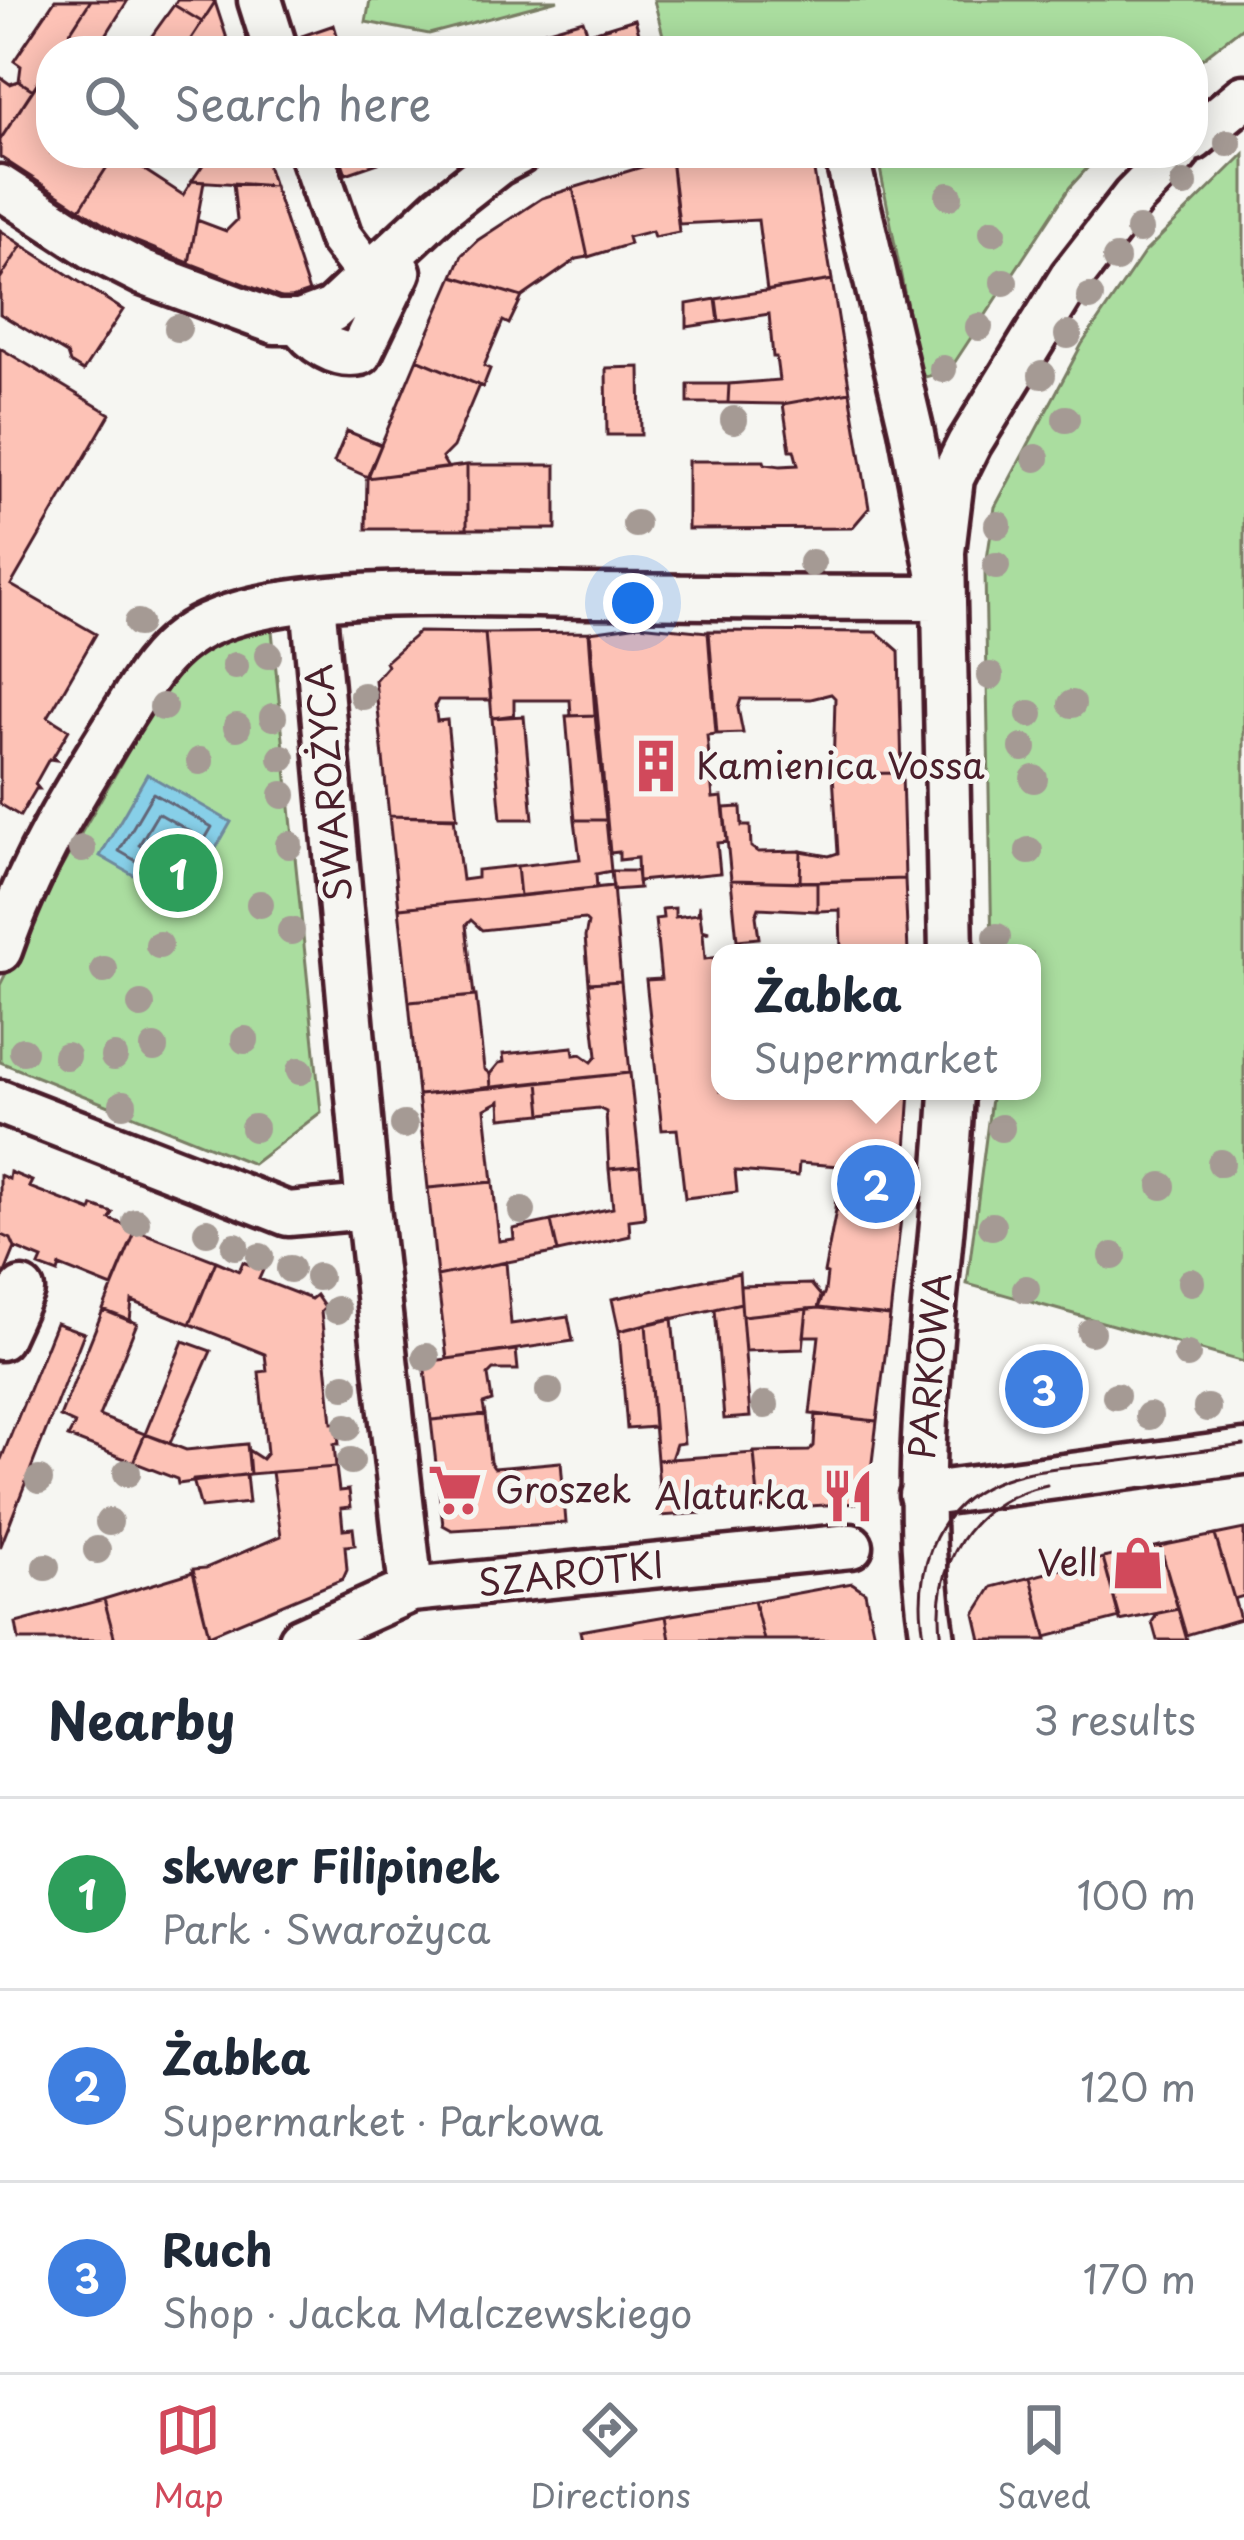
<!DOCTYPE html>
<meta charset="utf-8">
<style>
:root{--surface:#fff;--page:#f6f6f7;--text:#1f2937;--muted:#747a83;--line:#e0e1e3;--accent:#d1495b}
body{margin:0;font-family:"Playpen Sans",sans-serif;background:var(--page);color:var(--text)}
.you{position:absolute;left:633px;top:603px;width:42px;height:42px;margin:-30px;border:9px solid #fff;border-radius:50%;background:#1a73e8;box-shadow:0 0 0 18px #1a73e833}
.badge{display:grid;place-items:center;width:78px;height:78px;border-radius:50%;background:var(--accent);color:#fff;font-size:39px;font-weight:700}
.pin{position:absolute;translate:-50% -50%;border:6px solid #fff;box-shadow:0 3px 12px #0006}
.popup{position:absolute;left:711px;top:944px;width:330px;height:156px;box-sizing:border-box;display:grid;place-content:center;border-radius:24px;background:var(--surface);filter:drop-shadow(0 3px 9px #0005);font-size:39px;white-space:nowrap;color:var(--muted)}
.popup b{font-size:45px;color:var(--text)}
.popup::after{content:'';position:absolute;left:50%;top:100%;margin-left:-24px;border:24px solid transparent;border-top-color:var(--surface)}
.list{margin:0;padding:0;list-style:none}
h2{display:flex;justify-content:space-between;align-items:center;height:156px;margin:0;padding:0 48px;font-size:51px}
h2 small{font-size:39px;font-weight:400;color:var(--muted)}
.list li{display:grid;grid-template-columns:78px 1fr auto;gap:36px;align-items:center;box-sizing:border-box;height:192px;padding:0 48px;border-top:3px solid var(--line)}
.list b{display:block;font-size:45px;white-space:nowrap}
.list p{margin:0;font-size:39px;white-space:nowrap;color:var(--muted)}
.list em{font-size:39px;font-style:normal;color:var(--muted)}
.icon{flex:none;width:66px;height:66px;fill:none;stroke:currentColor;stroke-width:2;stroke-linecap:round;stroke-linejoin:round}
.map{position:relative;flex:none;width:1244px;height:1640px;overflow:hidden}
.search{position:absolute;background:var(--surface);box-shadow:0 6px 30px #0003;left:36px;right:36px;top:36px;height:132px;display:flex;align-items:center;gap:30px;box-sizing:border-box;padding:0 42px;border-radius:48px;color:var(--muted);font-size:45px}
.sheet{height:732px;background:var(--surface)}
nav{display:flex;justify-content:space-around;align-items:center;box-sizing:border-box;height:168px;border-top:3px solid var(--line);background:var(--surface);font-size:33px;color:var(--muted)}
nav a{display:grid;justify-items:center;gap:6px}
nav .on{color:var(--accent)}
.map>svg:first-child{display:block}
</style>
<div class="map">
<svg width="1244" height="1640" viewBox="0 0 1244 1640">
<rect width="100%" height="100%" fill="#f6f6f2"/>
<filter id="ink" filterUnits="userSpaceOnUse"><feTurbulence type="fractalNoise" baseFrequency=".00833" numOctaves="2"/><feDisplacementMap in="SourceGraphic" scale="24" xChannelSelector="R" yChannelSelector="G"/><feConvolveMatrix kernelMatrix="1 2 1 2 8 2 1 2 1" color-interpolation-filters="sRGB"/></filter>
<g filter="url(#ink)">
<path fill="#aadd9f" stroke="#7a7e65" stroke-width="3" d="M370,0H558L429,34L366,22Z
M654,0H1244V26L1193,66V51H667Z
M877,153H1101L1070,187L949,371L921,378Z
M1244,154V1362L967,1284L992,1091H1032V953H992L985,572L995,507L1082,344L1144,253Z
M271,621L321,1112L253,1164L0,1062V985L45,896L159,698C196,649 215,643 271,621Z"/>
<path fill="#87cfe8" stroke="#6f899c" stroke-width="3" d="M147,774L231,822L184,904L100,856Z"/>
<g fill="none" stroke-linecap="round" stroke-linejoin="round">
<path stroke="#626577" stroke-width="3" d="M153,793L212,827L178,885L119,851Z
M158,813L191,832L173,865L139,845Z"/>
</g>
<path fill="#fdc2b6" stroke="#4a1f2b" stroke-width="3" d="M55,0H91L58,51H51V62L33,90L19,81L21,66L14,61Z
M91,0H128L96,51H58Z
M177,0H212L215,2L202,22L174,5Z
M215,2L231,51H183L202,22Z
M174,5L202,22L183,51H141Z
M635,19L644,50L594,51L589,33Z
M583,20L594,51H498L496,45Z
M334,25L342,51H307L302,36Z
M0,77L10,84L19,81L33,90L0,140Z
M39,80L51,88V153H116L80,209L0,157V140Z
M116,153H130L140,161L137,165L183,195L192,181L204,182L189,263L122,236L80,209Z
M211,153H263L274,186L192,181Z
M339,153H375L378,163L346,174Z
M796,156L814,171L832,280L767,291L758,220L679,224L671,158Z
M671,158L679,232L654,237L652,231L628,237L630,244L588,257L573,188Z
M233,183L274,186L309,292L286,300L189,263L197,220L226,231L237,220Z
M573,188L588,257L577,259L522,297L453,276L462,255L478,240L542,198Z
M0,230L22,245L0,279Z
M22,245L123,310L83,371L70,363L67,354L0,314V279Z
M453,276L522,297L509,324L503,321L484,366L490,369L483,387L417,359Z
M832,280L850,392L783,404L728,403L729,384L779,380L776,357H773L769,314L719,322L716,299Z
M716,299L719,322L687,327V304Z
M0,348L110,414L11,585L96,634L48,717L69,730L53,757L56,760L49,759L35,784L39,789H36L20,816L0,804Z
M417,359L479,385L453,447L442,458L448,468L367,478Z
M640,367L641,435H607L606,368Z
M688,384H729L728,403H688Z
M850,392L869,508L852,528L688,529V461H764L765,464L780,466L798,465L794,450H790L783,404Z
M347,431L381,445L368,477L334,462Z
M467,465H556V529H467Z
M467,465V529H366L367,478Z
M639,625L708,632L716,734L707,735L713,798L722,797L727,842L717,843L720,873L638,881L637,858L619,860V852L610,853L590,632Z
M709,631L877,632L899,651L902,773L833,774L835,698L831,694L811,699H741L738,708L743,733L717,734Z
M419,632L485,633L491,700H438L435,706L437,721L447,720L457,818L389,816L375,680L387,666L385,662Z
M589,632L595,715L571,716L570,700H514V715L492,718L485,633Z
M595,715L606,820H575L566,716Z
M524,716L533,819H501L492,718Z
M902,773L905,879L800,882L801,851L829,856L838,853L833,774Z
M741,807L742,826H750L751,847L758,852L801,851L800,882L731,880L724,808Z
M389,816L454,817L462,880L477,878V870L517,866L520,896L399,908Z
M575,820H606L611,871L596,874L597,888L520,896L517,866L580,859Z
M611,871H637L639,888L613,890Z
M905,879L908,953H841L840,910L817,911V882Z
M731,880L817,882V911L759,908L756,916L759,938L737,940Z
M613,886L621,981L589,983L585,937L588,923L584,919L482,930L471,920L466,925L474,996L409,1002L399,908Z
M699,905L702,930L709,932L703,933L705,959L720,957V1091H910L902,1208H835L839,1166L799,1163L798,1176L735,1171L737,1192L685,1198L677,1129L662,1130L646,980L661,979L655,919L663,918L662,909L675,908V917L698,914Z
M621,981L630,1073L491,1088L490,1074L499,1063L504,1062L503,1054L573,1047L574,1055L581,1054L592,1062L597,1056L589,983Z
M476,996L484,1069L490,1074L491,1088L418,1095L409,1002Z
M630,1073L640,1166L609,1169L606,1112L598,1108L542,1114L539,1082Z
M539,1082L542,1114L501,1118L500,1101L485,1109L493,1182L428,1188L418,1095Z
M640,1166L645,1218L629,1220L630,1236L558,1252L551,1221L613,1208L609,1169Z
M10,1172L32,1181L29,1187L91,1211L93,1206L113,1213L110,1219L136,1230L112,1287L60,1266L58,1273L39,1266L42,1259L15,1248L11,1239L0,1234V1175L9,1179Z
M493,1182L499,1241L514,1239L513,1229L551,1221L558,1252L437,1276L428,1188Z
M902,1209L890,1316L818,1308L825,1291L827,1274L824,1273L836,1210Z
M136,1230L216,1261L190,1324L132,1301L130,1321L103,1310Z
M0,1234L11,1239L15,1248L0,1285Z
M216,1261L239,1271L243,1262L263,1270L259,1279L311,1299L316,1295L325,1308L321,1312L332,1423H337L339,1444H334L336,1467L250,1474L248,1450L262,1459L267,1453L259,1372L267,1371L265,1354L190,1324Z
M506,1262L511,1324L568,1316L573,1341L447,1359L437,1276Z
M739,1273L741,1303L619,1331L612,1299Z
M811,1284L821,1296L818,1308L742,1316L740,1286Z
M741,1303L750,1417L724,1419L715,1309Z
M819,1308L890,1316L877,1421L810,1414L819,1336H804L807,1309Z
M807,1309L803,1349L745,1351L742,1316Z
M103,1310L137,1323L99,1416L145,1434L133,1462L68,1437L75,1424L60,1417Z
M672,1318L684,1443L676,1444L671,1459L657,1460L646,1324Z
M56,1323L84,1333L0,1548V1462Z
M646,1324L654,1427L627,1429L619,1331Z
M183,1341L211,1351L170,1443L145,1434Z
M516,1350L518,1370H493L488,1375L492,1401L483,1404L485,1415L431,1420L424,1362Z
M816,1414L877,1421L868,1495L859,1503L759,1509L754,1452L809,1451L814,1446Z
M485,1415L490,1462L494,1468L561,1462L566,1523L452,1530L443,1525L431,1420Z
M145,1434L186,1450L247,1444L250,1474L178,1484L177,1479L133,1462Z
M754,1453L759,1509L661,1516L657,1460Z
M336,1467L339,1491L349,1490L351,1507L341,1508L343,1529L353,1528L355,1545L345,1546L347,1570L343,1579L209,1635L193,1569L206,1568L281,1536L272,1472Z
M246,1475L249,1503L201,1508L193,1480Z
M1244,1529V1596L1234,1599L1215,1535Z
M1215,1535L1240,1619L1186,1635L1160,1546Z
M1160,1546L1178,1609L1120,1621L1103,1558Z
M1103,1558L1120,1618L1046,1637L1031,1577Z
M193,1572L209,1635L194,1640H115L104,1599Z
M1031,1577L1047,1640H981L975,1614L992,1587Z
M852,1583L865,1592L875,1640H764L754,1601Z
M104,1599L115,1640H19L16,1623Z
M754,1601L764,1640H670L666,1616Z
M1178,1609L1187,1640H1157L1152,1622L1158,1613Z
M666,1616L670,1640H582L580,1631Z"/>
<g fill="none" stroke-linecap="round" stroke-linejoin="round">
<defs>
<path id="minor" d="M260,0L276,51
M1193,139L1244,97
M311,153L340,237L368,274
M0,187L94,248L143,273L275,322H300L332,310L441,208L497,164L518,153
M300,322C312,342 337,358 360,353L399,272L388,257
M313,601L368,1207L411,1590
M0,950C29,866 74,791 122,716C140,688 156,658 184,638C262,579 495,596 596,596C712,597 827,598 943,598L911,429L846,153
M951,953L943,552L952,478L969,444L1071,278L1134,197L1177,153
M0,1102L288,1214L368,1207
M0,1338L22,1290
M921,1495L1244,1452
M300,1640L411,1590L851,1546
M933,1640C904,1456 944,1275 952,1091"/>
</defs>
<use href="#minor" stroke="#4a1f2b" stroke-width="51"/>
<use href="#minor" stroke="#f6f6f2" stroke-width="42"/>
<path stroke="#4a1f2b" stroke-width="3" d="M925,1640C912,1578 932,1509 994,1483C1029,1468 1068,1467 1105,1463C1151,1457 1198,1451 1244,1445
M942,1640C930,1565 971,1501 1047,1485"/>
</g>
<g fill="#a59a94">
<circle cx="1228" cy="143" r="14"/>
<circle cx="1184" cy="184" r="14"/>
<circle cx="949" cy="196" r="14"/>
<circle cx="1139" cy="230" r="14"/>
<circle cx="993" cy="232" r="14"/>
<circle cx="1116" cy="259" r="14"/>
<circle cx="1004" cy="282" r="14"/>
<circle cx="1090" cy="297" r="14"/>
<circle cx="979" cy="327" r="14"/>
<circle cx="178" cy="328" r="14"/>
<circle cx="1068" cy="335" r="14"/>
<circle cx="943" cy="369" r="14"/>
<circle cx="1042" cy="375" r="14"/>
<circle cx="1066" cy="419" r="14"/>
<circle cx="734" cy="420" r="14"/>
<circle cx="1036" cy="458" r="14"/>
<circle cx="636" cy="524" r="14"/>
<circle cx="998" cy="525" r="14"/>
<circle cx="812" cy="563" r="14"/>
<circle cx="996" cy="566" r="14"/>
<circle cx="138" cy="623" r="14"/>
<circle cx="268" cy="655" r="14"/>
<circle cx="235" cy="666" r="14"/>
<circle cx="990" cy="676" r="14"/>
<circle cx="363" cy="696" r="14"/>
<circle cx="1072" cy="704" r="14"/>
<circle cx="163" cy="707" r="14"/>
<circle cx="1030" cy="714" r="14"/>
<circle cx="273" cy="717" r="14"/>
<circle cx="237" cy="727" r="14"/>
<circle cx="1023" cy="748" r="14"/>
<circle cx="282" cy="758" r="14"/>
<circle cx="200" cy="761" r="14"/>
<circle cx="1034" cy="779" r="14"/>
<circle cx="283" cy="795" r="14"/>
<circle cx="289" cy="845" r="14"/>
<circle cx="82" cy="849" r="14"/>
<circle cx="1029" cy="851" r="14"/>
<circle cx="260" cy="904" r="14"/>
<circle cx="291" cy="931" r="14"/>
<circle cx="997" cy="937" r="14"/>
<circle cx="159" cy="945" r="14"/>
<circle cx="104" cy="970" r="14"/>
<circle cx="141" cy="1005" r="14"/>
<circle cx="245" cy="1040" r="14"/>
<circle cx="154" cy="1048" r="14"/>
<circle cx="23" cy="1051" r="14"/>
<circle cx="66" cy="1056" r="14"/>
<circle cx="114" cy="1057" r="14"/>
<circle cx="300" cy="1071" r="14"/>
<circle cx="123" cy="1104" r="14"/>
<circle cx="404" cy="1125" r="14"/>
<circle cx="254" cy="1128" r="14"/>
<circle cx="1001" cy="1128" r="14"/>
<circle cx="1221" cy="1163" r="14"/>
<circle cx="1162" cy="1186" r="14"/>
<circle cx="522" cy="1211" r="14"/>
<circle cx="136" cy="1222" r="14"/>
<circle cx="992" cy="1226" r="14"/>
<circle cx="207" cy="1232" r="14"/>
<circle cx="235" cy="1246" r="14"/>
<circle cx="1113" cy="1256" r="14"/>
<circle cx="260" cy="1257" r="14"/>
<circle cx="290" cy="1269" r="14"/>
<circle cx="318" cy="1277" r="14"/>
<circle cx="1191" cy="1282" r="14"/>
<circle cx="1026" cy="1289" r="14"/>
<circle cx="337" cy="1310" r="14"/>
<circle cx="1091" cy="1332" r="14"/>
<circle cx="1187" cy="1355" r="14"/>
<circle cx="426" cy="1357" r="14"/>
<circle cx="345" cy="1386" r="14"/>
<circle cx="549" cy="1391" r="14"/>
<circle cx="1116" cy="1396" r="14"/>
<circle cx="765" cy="1405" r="14"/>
<circle cx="1207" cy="1408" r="14"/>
<circle cx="1149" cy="1416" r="14"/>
<circle cx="347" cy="1427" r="14"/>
<circle cx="351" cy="1461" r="14"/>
<circle cx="127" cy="1473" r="14"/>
<circle cx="39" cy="1480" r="14"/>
<circle cx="109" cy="1522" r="14"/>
<circle cx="97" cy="1550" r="14"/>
<circle cx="46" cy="1567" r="14"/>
</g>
</g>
<defs>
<symbol id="building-bare" viewBox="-9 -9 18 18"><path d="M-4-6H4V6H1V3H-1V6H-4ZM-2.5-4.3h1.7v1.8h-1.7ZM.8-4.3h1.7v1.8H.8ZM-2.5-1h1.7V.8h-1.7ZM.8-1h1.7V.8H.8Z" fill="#d1495b" stroke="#f6f6f2" stroke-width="2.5" paint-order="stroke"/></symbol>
<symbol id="supermarket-bare" viewBox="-9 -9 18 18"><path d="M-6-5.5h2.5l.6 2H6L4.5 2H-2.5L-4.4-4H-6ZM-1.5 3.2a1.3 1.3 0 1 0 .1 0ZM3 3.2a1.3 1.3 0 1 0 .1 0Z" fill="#d1495b" stroke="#f6f6f2" stroke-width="2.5" paint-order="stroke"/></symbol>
<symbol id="restaurant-bare" viewBox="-9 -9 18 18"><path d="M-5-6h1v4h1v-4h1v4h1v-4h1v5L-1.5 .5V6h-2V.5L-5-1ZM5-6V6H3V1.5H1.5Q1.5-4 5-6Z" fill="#d1495b" stroke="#f6f6f2" stroke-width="2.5" paint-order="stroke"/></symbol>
<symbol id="shop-bare" viewBox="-9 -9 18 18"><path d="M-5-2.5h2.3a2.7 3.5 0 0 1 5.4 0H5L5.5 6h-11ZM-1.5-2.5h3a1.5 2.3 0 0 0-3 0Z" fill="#d1495b" stroke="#f6f6f2" stroke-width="2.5" paint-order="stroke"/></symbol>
</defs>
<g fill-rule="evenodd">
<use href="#building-bare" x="618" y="728" width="76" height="76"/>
<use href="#supermarket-bare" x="417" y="1452" width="76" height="76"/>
<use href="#restaurant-bare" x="810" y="1458" width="76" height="76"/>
<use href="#shop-bare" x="1100" y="1525" width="76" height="76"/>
</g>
<g text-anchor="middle" stroke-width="10" stroke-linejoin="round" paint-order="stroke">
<g font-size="36" fill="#4a1f2b" stroke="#f6f6f2" text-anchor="start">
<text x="696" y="779">Kamienica Vossa</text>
<text x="495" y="1503">Groszek</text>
<text x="808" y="1509" text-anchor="end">Alaturka</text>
<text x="1098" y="1576" text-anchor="end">Vell</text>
</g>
<g font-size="36" fill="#4a1f2b" stroke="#f6f6f2">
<text transform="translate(329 783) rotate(-95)" y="13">SWAROŻYCA</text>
<text transform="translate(930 1366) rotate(-85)" y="13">PARKOWA</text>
<text transform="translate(571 1574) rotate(-6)" y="13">SZAROTKI</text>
</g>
</g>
</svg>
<div class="you"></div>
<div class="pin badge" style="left:178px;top:873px;background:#2e9e5b">1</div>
<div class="pin badge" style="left:876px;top:1184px;background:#3f7fe0">2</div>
<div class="popup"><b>Żabka</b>Supermarket</div>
<div class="pin badge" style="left:1044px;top:1389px;background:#3f7fe0">3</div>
<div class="search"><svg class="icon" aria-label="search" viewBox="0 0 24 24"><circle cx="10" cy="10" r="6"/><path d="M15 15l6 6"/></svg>Search here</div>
</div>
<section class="sheet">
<h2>Nearby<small>3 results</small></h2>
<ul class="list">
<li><span class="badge" style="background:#2e9e5b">1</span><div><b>skwer Filipinek</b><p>Park · Swarożyca</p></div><em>100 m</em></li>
<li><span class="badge" style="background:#3f7fe0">2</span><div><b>Żabka</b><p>Supermarket · Parkowa</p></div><em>120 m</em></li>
<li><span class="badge" style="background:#3f7fe0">3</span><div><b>Ruch</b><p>Shop · Jacka Malczewskiego</p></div><em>170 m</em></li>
</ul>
</section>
<nav>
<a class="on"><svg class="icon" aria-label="map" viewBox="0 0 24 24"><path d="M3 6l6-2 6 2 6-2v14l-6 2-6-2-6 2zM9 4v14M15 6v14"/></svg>Map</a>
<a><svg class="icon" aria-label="directions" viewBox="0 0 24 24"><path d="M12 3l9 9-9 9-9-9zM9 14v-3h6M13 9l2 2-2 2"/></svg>Directions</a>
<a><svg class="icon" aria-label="saved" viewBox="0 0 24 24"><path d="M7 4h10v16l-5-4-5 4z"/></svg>Saved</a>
</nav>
